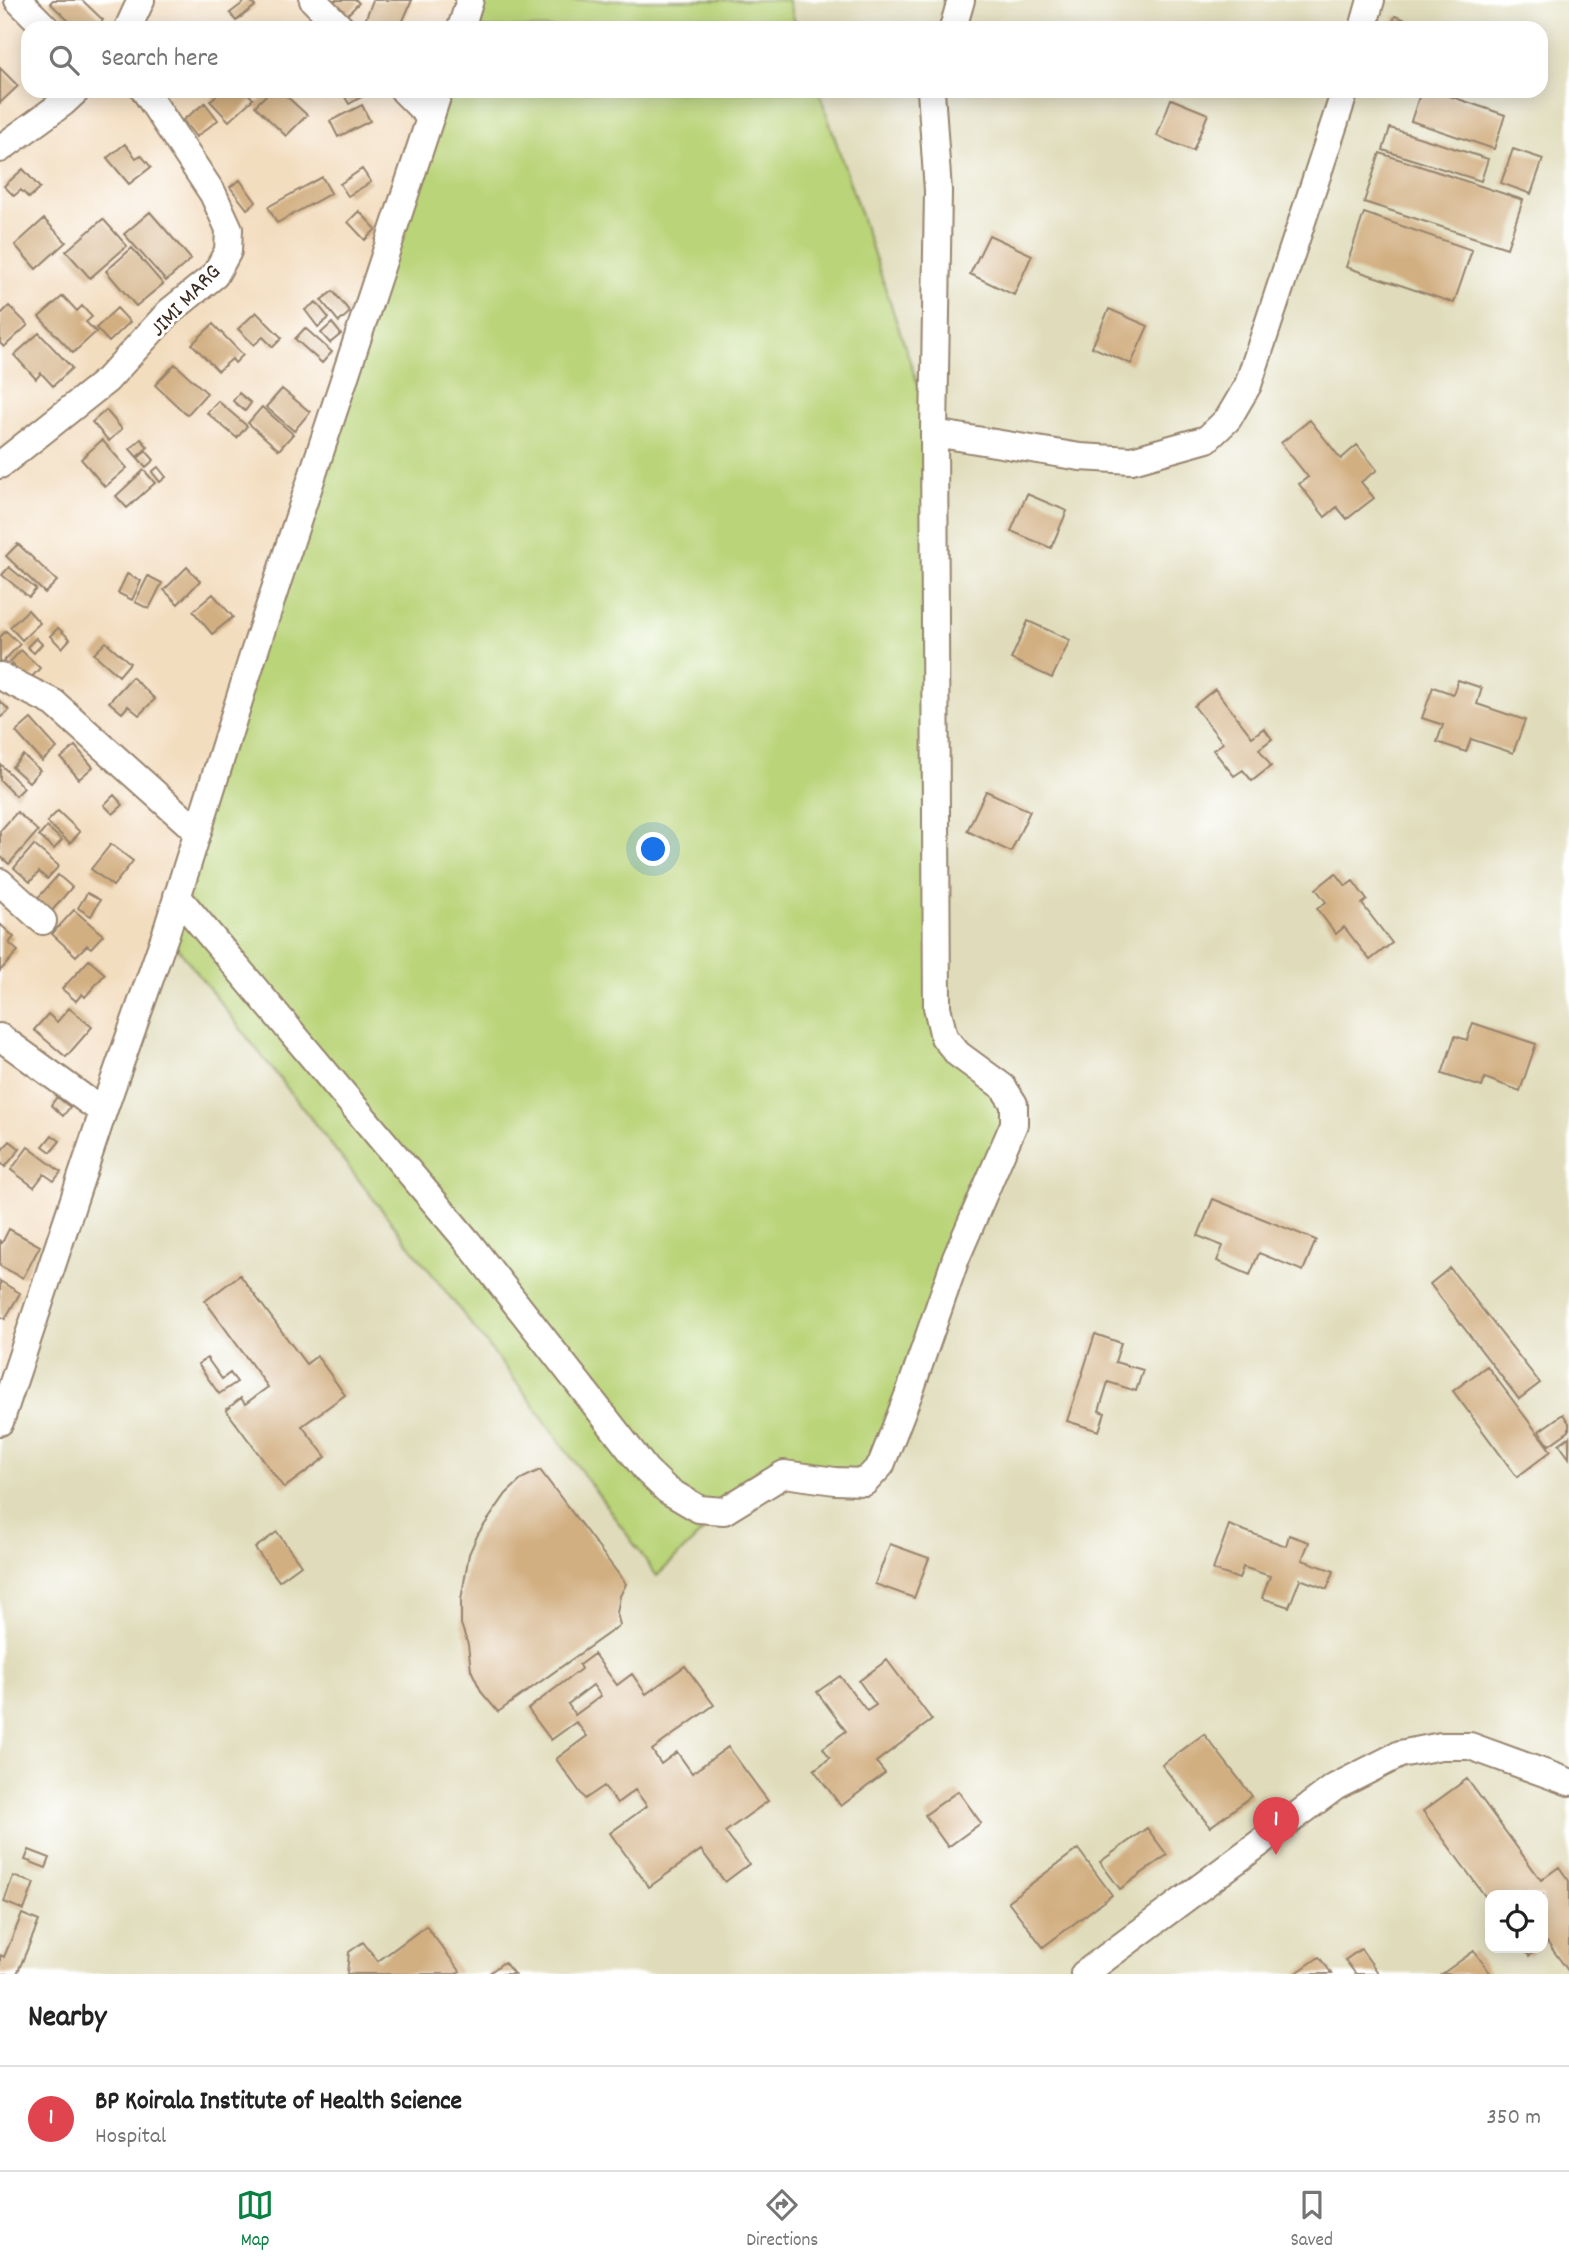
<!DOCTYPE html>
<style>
:root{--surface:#fff;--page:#f6f6f6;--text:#222;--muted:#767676;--line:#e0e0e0;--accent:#0b8043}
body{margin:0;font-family:Dekko,sans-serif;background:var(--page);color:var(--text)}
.controls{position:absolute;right:21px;bottom:21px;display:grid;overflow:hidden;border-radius:14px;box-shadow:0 4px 18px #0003}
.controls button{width:63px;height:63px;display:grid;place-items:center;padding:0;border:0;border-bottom:2px solid var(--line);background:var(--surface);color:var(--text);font:35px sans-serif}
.you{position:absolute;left:654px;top:850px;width:24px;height:24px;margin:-18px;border:5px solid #fff;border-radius:50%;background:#1a73e8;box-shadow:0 0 0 10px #1a73e833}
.badge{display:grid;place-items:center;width:46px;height:46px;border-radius:50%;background:var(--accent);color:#fff;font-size:23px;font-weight:700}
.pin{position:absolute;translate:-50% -58px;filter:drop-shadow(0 2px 4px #0008)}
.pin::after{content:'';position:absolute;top:37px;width:24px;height:21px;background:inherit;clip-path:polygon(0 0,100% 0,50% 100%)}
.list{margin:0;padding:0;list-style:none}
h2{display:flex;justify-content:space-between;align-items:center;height:91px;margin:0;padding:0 28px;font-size:30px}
h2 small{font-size:23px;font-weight:400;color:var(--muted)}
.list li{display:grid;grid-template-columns:46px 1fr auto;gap:21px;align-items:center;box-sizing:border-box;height:105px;padding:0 28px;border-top:2px solid var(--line)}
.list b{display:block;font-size:26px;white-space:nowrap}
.list p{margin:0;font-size:23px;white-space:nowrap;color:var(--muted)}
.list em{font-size:23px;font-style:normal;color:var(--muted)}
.icon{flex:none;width:38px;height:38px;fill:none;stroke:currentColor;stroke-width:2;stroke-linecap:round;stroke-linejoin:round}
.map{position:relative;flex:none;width:1569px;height:1974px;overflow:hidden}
.search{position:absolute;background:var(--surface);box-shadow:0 4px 18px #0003;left:21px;right:21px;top:21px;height:77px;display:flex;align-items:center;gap:18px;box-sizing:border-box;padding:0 24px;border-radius:21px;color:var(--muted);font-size:26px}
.sheet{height:196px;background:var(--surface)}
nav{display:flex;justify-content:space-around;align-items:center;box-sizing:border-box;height:98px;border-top:2px solid var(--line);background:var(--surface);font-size:19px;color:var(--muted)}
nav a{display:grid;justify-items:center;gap:4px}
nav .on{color:var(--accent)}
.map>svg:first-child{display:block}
</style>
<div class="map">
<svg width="1569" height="1974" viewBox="0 0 1569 1974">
<rect width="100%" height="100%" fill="#fff"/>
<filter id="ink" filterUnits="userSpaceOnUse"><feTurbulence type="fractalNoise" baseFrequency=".0143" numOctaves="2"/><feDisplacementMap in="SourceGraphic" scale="14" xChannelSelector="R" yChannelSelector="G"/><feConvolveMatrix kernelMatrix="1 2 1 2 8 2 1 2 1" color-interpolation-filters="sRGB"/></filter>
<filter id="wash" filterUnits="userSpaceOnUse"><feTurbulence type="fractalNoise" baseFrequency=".00686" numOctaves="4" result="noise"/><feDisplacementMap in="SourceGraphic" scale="28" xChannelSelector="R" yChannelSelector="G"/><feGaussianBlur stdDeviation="1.57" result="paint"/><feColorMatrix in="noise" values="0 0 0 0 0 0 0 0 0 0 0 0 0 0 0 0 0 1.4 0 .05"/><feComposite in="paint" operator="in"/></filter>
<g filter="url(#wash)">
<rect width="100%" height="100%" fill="#f3ddbf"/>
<path fill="#e0dcbb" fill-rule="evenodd" d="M788,0H1569V1974H0V1422L166,933L524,1392L657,1575L724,1511L944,1037L934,433L819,91H1541V28H797ZM1490,1895H1543V1948H1490Z"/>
<path fill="#bad479" stroke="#7a7f4c" stroke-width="2" d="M470,0H788L797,28H461Z
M439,91H819L934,433L937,1007L1014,1104L865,1482L784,1475L724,1511L657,1576L524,1392L166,933Z"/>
<g id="blocks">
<path fill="#d2af81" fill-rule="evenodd" d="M53,0H82L103,20L96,28H76L50,3Z
M247,0H250L255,6L236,21L230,13Z
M326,0H356L359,3L344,18Z
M373,0H412L400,28H377L364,23Z
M1395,16L1429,28H1391Z
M0,68L18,86L0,103Z
M221,91H246L253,99L229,121L210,101Z
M270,91H281L307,115L286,136L255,106Z
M344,91H363L365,95L349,104L342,92Z
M1421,91H1435L1505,115L1494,149L1411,121Z
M1171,99L1208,114L1193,151L1157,136Z
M205,103L218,120L196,137L183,120Z
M362,105L370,121L338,137L330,121Z
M1390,128L1488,159L1481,181L1383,150Z
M125,144L136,158L141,155L151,167L129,184L107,158Z
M1513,149L1543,159L1531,194L1501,183Z
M1380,153L1523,200L1507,248L1364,202Z
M23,169L40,188L29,198L21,190L14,196L4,186Z
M362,169L371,182L348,196L340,184Z
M322,177L331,193L277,223L268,207Z
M240,180L256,202L247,209L230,187Z
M359,211L376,229L365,240L348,222Z
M150,212L191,259L166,281L124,234Z
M1364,213L1472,250L1454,303L1346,267Z
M44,219L66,242L36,269L15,245Z
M103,219L127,246L90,278L66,251Z
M989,235L1032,255L1014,295L970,274Z
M132,248L163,284L136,306L106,271Z
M333,291L350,312L339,322L321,300Z
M63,296L77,311L82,306L92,317L86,322L96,332L73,353L39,317Z
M316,302L329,318L318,327L305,310Z
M9,306L28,325L4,347L0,343V315Z
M117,308L130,322L109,342L96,328Z
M1109,309L1148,326L1131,364L1092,347Z
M256,312L282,338L273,347L263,337L254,345L238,329Z
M332,323L341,334L330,343L321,333Z
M213,324L243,355L235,363L232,359L218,371L192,344Z
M305,328L332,352L322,363L295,339Z
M39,333L72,368L53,386L41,373L36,379L14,355Z
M175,364L207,393L187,415L155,385Z
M282,389L310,412L294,431L266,407Z
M239,393L251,403L245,411L233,401Z
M218,401L247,426L237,438L207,413Z
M262,407L293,434L279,450L248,423Z
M106,410L122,429L109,441L92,422Z
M1310,420L1341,459L1357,445L1377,470L1361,482L1374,498L1347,519L1337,507L1325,517L1299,484L1308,477L1281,443Z
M141,439L148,447L137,457L130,449Z
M102,440L127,468L105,487L81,459Z
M146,451L154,460L146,467L138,458Z
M158,467L166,477L160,482L152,472Z
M144,470L155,483L127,508L116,496Z
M1027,494L1067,511L1051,548L1011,531Z
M18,544L57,581L45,593L6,556Z
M9,567L36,589L29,597L2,575Z
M187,567L200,581L178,604L164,590Z
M127,574L141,581L132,600L118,593Z
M148,576L162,583L149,609L135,602Z
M213,594L233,617L212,634L193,611Z
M28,610L40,623L22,640L10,627Z
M1028,621L1070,640L1052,678L1011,659Z
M58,628L70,639L62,648L50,636Z
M6,631L20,644L0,665V637Z
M36,638L42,644L34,653L27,647Z
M106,642L130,663L119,676L94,654Z
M21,650L40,668L29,680L10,662Z
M132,677L155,699L139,715L128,706L122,713L109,702Z
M1458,680L1482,688L1477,704L1525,720L1513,753L1471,739L1466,752L1437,742L1443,725L1422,718L1433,687L1453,694Z
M1215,689L1252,737L1264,728L1272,739L1259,749L1271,766L1252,781L1243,770L1234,776L1213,750L1223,743L1194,706Z
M0,701L9,710L0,718Z
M31,719L57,748L42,761L16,732Z
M75,746L93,767L79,779L61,758Z
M23,755L40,770L29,782L12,767Z
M0,764L24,788L16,796L0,780Z
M986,791L1030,811L1011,852L967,831Z
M114,795L123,805L113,814L104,805Z
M58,811L80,832L70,843L47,822Z
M17,812L38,831L9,864L0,856V831Z
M47,827L62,840L54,849L39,836Z
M111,844L133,861L113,886L91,869Z
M34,845L59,866L47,879L39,872L30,882L14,868Z
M1336,873L1346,886L1353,881L1367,900L1362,904L1392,943L1370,960L1344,927L1336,934L1317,909L1326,902L1316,889Z
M58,875L72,887L51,912L36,900Z
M87,893L100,900L91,916L78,908Z
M74,910L103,935L91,948L87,945L76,956L52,934Z
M0,924L14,937L9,943L18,951L0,971Z
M89,960L105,974L85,997L82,994L76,1001L62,989Z
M69,1008L92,1027L66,1057L34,1030L48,1014L57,1022Z
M1473,1023L1536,1044L1520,1091L1485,1078L1482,1087L1442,1074L1455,1036L1467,1040Z
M57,1097L70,1107L63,1116L51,1105Z
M52,1135L60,1141L51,1152L43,1146Z
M10,1141L20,1149L5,1167L0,1162V1152Z
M28,1147L61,1172L54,1181L44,1174L34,1187L11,1170Z
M1213,1199L1316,1240L1303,1271L1259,1253L1250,1275L1217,1261L1223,1246L1198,1236Z
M9,1229L40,1246L23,1278L0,1266V1241L2,1243Z
M1450,1268L1540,1383L1519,1399L1430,1284Z
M240,1275L306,1364L317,1356L345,1395L302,1426L326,1457L284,1488L226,1410L241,1398L245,1404L268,1387L205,1301Z
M0,1281L20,1293L5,1319L0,1316Z
M1095,1334L1121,1343L1115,1362L1143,1370L1136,1391L1108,1382L1099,1411L1105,1413L1099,1431L1067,1421Z
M207,1358L222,1379L230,1373L237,1382L219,1394L198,1364Z
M1487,1366L1551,1451L1517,1477L1453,1391Z
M1563,1414L1569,1423V1431L1549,1445L1539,1431Z
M1569,1437V1458L1559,1444Z
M540,1470L626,1584L620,1596L617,1613L620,1625L498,1712L482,1693L471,1670L468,1645L461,1624V1600L469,1554L478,1534L506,1494L523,1478Z
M1229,1525L1286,1546L1289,1535L1309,1542L1302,1560L1334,1571L1327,1589L1300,1579L1289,1607L1262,1598L1270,1576L1243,1567L1239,1579L1213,1570Z
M277,1532L301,1565L279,1581L255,1548Z
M890,1544L929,1558L914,1598L875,1584Z
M594,1654L617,1685L632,1674L646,1694L685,1666L714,1705L652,1750L661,1764L677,1752L692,1773L728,1747L768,1801L725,1832L749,1864L725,1882L701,1850L649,1887L610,1833L647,1806L635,1790L617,1803L604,1786L585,1799L556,1759L587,1736L576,1722L551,1740L528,1709L581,1669L579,1665ZM593,1685L601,1696L575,1715L568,1704Z
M887,1660L932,1720L876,1762L885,1773L841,1806L814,1770L830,1758L823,1748L846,1731L817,1692L840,1676L867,1711L876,1705L859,1681Z
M1204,1734L1252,1796L1210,1827L1162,1765Z
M1467,1779L1541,1880L1559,1867L1569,1881V1972L1547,1942L1543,1945V1895H1490V1903L1423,1811Z
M958,1791L981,1823L948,1847L925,1815Z
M1147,1828L1167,1855L1120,1889L1100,1862Z
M1078,1849L1112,1895L1043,1947L1008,1901Z
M29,1850L50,1858L46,1868L25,1860Z
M13,1876L34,1883L24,1910L4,1902Z
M22,1914L39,1921L17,1974H0V1955L4,1957Z
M426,1926L460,1971L456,1974H347L349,1952L363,1942L378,1961Z
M1523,1948H1539L1529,1956Z
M1361,1949L1379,1974H1356L1345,1960Z
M1474,1951L1491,1974H1442Z
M1319,1957L1332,1974H1295Z
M504,1962L514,1974H488Z"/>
</g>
</g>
<g filter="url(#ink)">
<use href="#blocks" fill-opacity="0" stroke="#97846e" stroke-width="2"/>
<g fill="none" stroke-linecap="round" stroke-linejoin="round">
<defs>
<path id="street" d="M18,0L46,28
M313,0L341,28
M128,28L141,0
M461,28L470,0
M953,28L961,0
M1363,28L1371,0
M404,91L430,117
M0,149L63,103L76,91
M934,433L1080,457L1132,460L1207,439L1228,419L1248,385L1345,91
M0,465L107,380L169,312L215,275L228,251L229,229L213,194L145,91
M0,676L54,703L198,832
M0,882L43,921
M177,896L468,1242L646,1470L667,1490L699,1509L724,1511L784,1474L835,1481L865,1482L881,1465L911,1388L956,1258L1014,1124V1104L1003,1087L958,1054L944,1037L937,1007L934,433L938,191L931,91
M0,1037L103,1112
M0,1422L103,1112L166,933L253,656L439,91
M1084,1974L1335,1787L1400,1754L1441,1746H1470L1569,1782"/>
</defs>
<use href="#street" stroke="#97846e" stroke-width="30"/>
<use href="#street" stroke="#fff" stroke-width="26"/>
</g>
</g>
<g text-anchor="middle" stroke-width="6" stroke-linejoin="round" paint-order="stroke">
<g font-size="23" fill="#3b2a1e" stroke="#fff">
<text transform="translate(184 299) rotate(-46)" y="8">JIMI MARG</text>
</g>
</g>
</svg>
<div class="controls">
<button><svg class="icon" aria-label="locate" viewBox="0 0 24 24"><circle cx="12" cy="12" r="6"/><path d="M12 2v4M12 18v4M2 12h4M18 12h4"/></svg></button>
</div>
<div class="you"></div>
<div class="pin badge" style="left:1276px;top:1855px;background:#e0444e">1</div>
<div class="search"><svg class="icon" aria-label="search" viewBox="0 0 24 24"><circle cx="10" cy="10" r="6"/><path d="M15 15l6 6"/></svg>Search here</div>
</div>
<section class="sheet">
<h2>Nearby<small></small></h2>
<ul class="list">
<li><span class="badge" style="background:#e0444e">1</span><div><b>BP Koirala Institute of Health Science</b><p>Hospital</p></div><em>350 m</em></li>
</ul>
</section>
<nav>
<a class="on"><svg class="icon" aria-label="map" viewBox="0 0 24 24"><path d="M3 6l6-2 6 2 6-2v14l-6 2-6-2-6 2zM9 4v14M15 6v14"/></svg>Map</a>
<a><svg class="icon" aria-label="directions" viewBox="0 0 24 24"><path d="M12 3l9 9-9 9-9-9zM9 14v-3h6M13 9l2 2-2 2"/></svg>Directions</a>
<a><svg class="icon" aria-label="saved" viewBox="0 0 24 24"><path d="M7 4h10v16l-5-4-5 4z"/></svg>Saved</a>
</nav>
